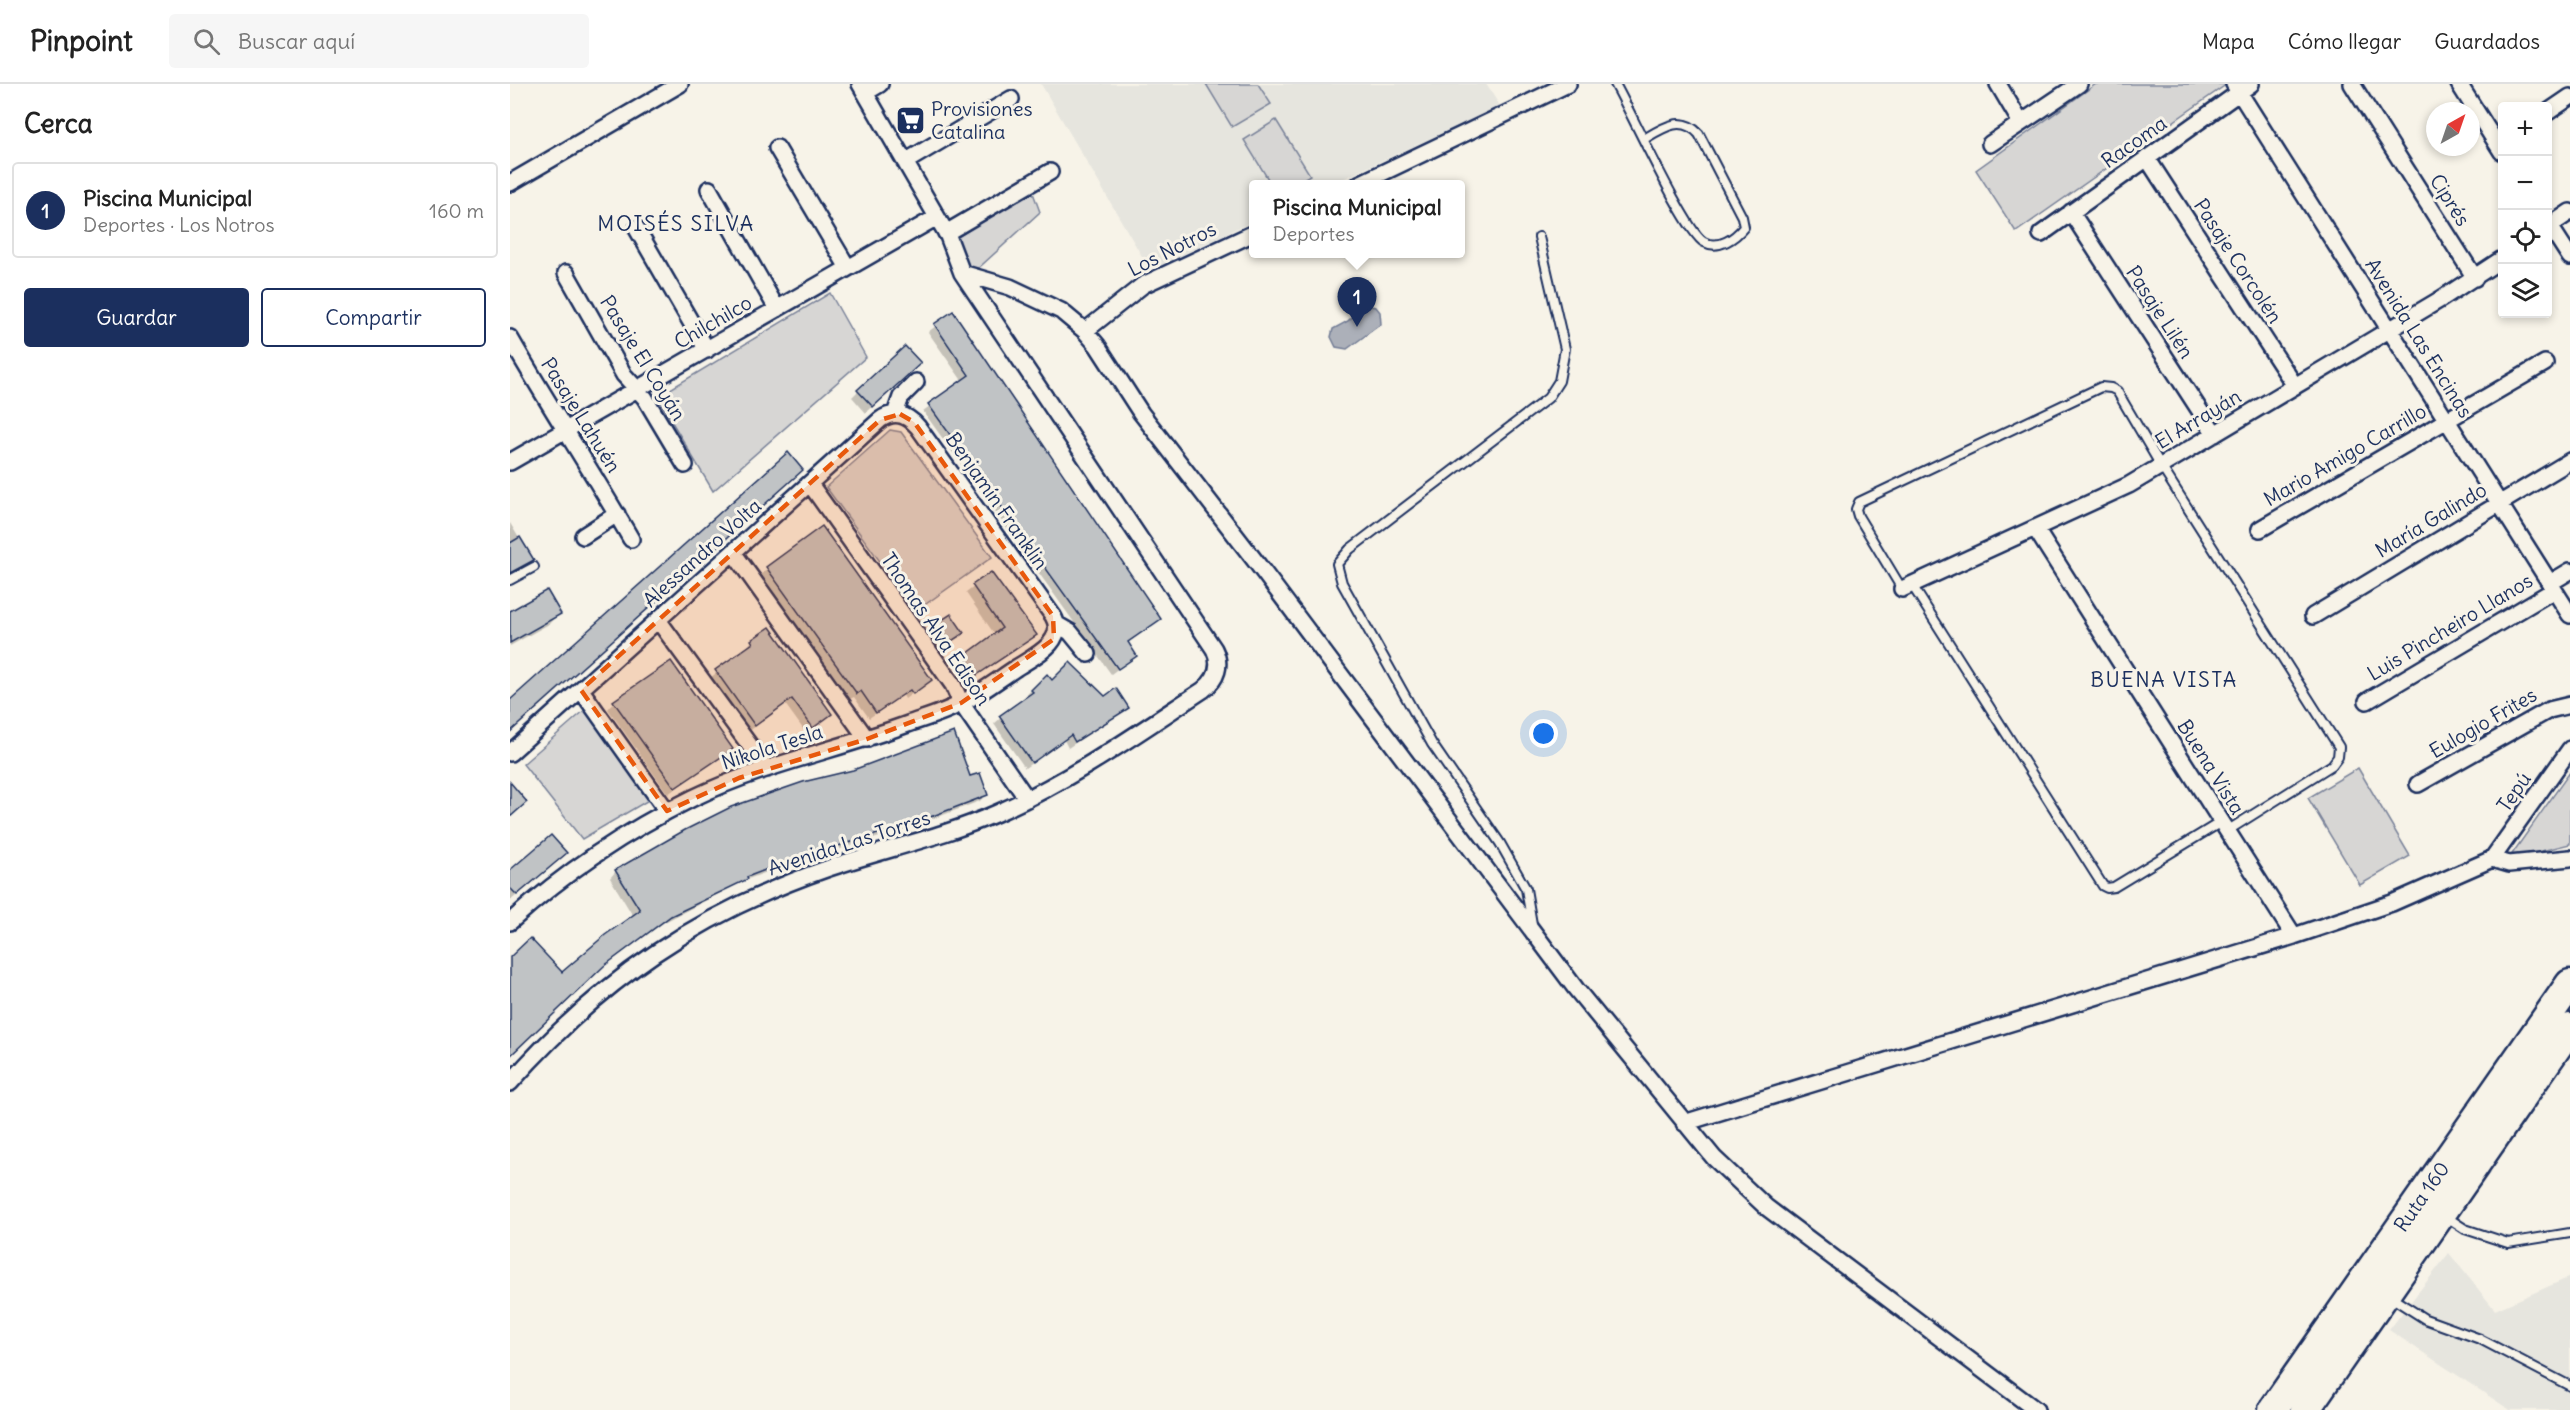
<!DOCTYPE html>
<html lang="es">
<meta charset="utf-8">
<style>
:root{--surface:#fff;--page:#f6f6f6;--text:#222;--muted:#767676;--line:#e0e0e0;--accent:#1b2f5e}
body{margin:0;font-family:Delius,sans-serif;background:var(--page);color:var(--text)}
.controls{position:absolute;right:18px;top:18px;display:grid;overflow:hidden;border-radius:6px;box-shadow:0 3px 9px #0003}
.controls button{width:54px;height:54px;display:grid;place-items:center;padding:0;border:0;border-bottom:2px solid var(--line);background:var(--surface);color:var(--text);font:30px sans-serif}
.compass{position:absolute;left:1916px;top:18px;width:54px;height:54px;border-radius:50%;background:var(--surface);box-shadow:0 3px 9px #0003;rotate:40deg}
.you{position:absolute;left:1034px;top:650px;width:21px;height:21px;margin:-15px;border:4px solid #fff;border-radius:50%;background:#1a73e8;box-shadow:0 0 0 9px #1a73e833}
.badge{display:grid;place-items:center;width:39px;height:39px;border-radius:50%;background:var(--accent);color:#fff;font-size:20px;font-weight:700}
.pin{position:absolute;translate:-50% -50px;filter:drop-shadow(0 2px 3px #0008)}
.pin::after{content:'';position:absolute;top:32px;width:21px;height:18px;background:inherit;clip-path:polygon(0 0,100% 0,50% 100%)}
.popup{position:absolute;left:739px;top:96px;width:216px;height:78px;box-sizing:border-box;display:grid;place-content:center;border-radius:6px;background:var(--surface);filter:drop-shadow(0 2px 4px #0005);font-size:20px;white-space:nowrap;color:var(--muted)}
.popup b{font-size:22px;color:var(--text)}
.popup::after{content:'';position:absolute;left:50%;top:100%;margin-left:-12px;border:12px solid transparent;border-top-color:var(--surface)}
.list{margin:0;padding:0;list-style:none}
h2{display:flex;justify-content:space-between;align-items:center;height:78px;margin:0;padding:0 24px;font-size:26px}
h2 small{font-size:20px;font-weight:400;color:var(--muted)}
.list li{display:grid;grid-template-columns:39px 1fr auto;gap:18px;align-items:center;box-sizing:border-box;height:96px;margin:0 12px 12px;padding:0 12px;border:2px solid var(--line);border-radius:6px}
.list b{display:block;font-size:22px;white-space:nowrap}
.list p{margin:0;font-size:20px;white-space:nowrap;color:var(--muted)}
.list em{font-size:20px;font-style:normal;color:var(--muted)}
.actions{display:flex;gap:12px;padding:18px 24px}
.actions a{flex:1;padding:14px 0;border:2px solid var(--accent);border-radius:6px;text-align:center;font-size:21px;color:var(--accent)}
.actions .main{background:var(--accent);color:#fff}
.icon{flex:none;width:33px;height:33px;fill:none;stroke:currentColor;stroke-width:2;stroke-linecap:round;stroke-linejoin:round}
.map{position:relative;flex:none;width:2060px;height:1326px;overflow:hidden}
header{display:flex;align-items:center;gap:36px;box-sizing:border-box;height:84px;padding:0 30px;background:var(--surface);border-bottom:2px solid var(--line)}
header strong{font-size:28px}
nav{display:flex;gap:33px;margin-inline-start:auto;font-size:21px}
.search{width:420px;height:54px;background:var(--page);display:flex;align-items:center;gap:15px;box-sizing:border-box;padding:0 21px;border-radius:6px;color:var(--muted);font-size:22px}
main{display:flex}
aside{flex:1;background:var(--surface)}
.map>svg:first-child{display:block}
</style>
<header>
<strong>Pinpoint</strong>
<div class="search"><svg class="icon" aria-label="search" viewBox="0 0 24 24"><circle cx="10" cy="10" r="6"/><path d="M15 15l6 6"/></svg>Buscar aquí</div>
<nav><a>Mapa</a><a>Cómo llegar</a><a>Guardados</a></nav>
</header>
<main>
<aside>
<h2>Cerca<small></small></h2>
<ul class="list">
<li><span class="badge">1</span><div><b>Piscina Municipal</b><p>Deportes · Los Notros</p></div><em>160 m</em></li>
</ul>
<div class="actions"><a class="main">Guardar</a><a>Compartir</a></div>
</aside>
<div class="map">
<svg width="2060" height="1326" viewBox="0 0 2060 1326">
<rect width="100%" height="100%" fill="#f7f3e8"/>
<filter id="ink" filterUnits="userSpaceOnUse"><feTurbulence type="fractalNoise" baseFrequency=".0167" numOctaves="2"/><feDisplacementMap in="SourceGraphic" scale="12" xChannelSelector="R" yChannelSelector="G"/><feConvolveMatrix kernelMatrix="1 2 1 2 8 2 1 2 1" color-interpolation-filters="sRGB"/></filter>
<g filter="url(#ink)">
<path fill="#e6e5de" d="M531,0H976L990,22L822,100H744L743,137L652,180L633,174Z
M1939,1169L1985,1226L2060,1193V1326H2000L1879,1246Z"/>
<path fill="#d7d6d4" stroke="#798299" stroke-width="1.5" d="M696,0H748L761,20L722,43Z
M1586,0H1717L1506,148L1466,86Z
M766,36L800,91L785,100H761L734,56Z
M522,106L530,128L462,190L446,154Z
M320,209L356,273L203,407L147,313Z
M380,346L391,348L482,473L406,527L316,403Z
M76,625L142,714L72,755L13,680Z
M1848,684L1900,772L1850,801L1798,714Z
M2060,688V760L2007,773L2002,770Z"/>
<path fill="#acb0b9" stroke="#727c95" stroke-width="1.5" d="M854,221L866,223L870,228L871,240L837,265L826,263L821,253L823,245L838,237Z"/>
<path fill="#0003" d="M443,229L649,535L617,559L626,571L601,590L413,327L453,298L418,248Z
M402,285L356,329L342,313L348,307Z
M0,439L22,476L11,488L0,494Z
M311,444L420,596L395,615L393,611L359,634L344,613L340,615L250,491Z
M481,490L525,551L460,596L448,579L485,551L456,509Z
M0,529H49L39,540L0,562Z
M422,544L452,549L427,567L416,551Z
M242,557L320,630L313,636L296,649L275,620L238,648L200,594L237,565L236,564Z
M537,592L542,598L594,614L617,624L558,664L554,656L515,684L484,640Z
M104,618L221,665L158,710L98,625Z
M459,694L476,710L470,717L399,744L268,784L233,797L153,839L85,888L0,971V875L52,890L123,832L100,794L106,787Z
M49,775L0,817V788Z"/>
<path fill="#c0c3c5" stroke="#1b2f5e" stroke-width="1.5" d="M443,227L651,535L618,558L627,572L608,585L418,320L459,291L424,240Z
M395,262L411,279L363,323L347,306Z
M278,368L293,386L0,648V616Z
M312,442L422,596L403,610L400,606L366,629L351,607L347,610L256,483Z
M10,453L24,476L0,489V459Z
M481,488L527,551L467,591L454,572L492,544L462,501Z
M37,506L51,530L0,559V527Z
M441,530L454,549L434,562L421,543Z
M260,543L322,630L303,644L282,615L245,642L205,586L243,559L241,556Z
M161,577L223,665L165,704L103,617Z
M560,578L595,612L606,604L619,624L565,658L561,651L522,679L489,632L523,608L521,606L537,590L542,596Z
M444,648L460,692L470,689L478,711L407,738L276,778L237,793L238,795L161,832L94,882L0,972V873L20,854L52,888L95,851L130,826L105,786L175,746L221,723L293,698L343,686Z
M0,698L17,718L0,733Z
M41,751L57,769L7,811L0,804V786Z"/>
<g fill="none" stroke-linecap="round" stroke-linejoin="round">
<defs>
<path id="service" d="M1105,0C1120,26 1176,149 1194,158C1209,166 1225,154 1234,143L1232,133L1189,50C1171,31 1154,43 1134,55
M0,496L24,483
M1402,501L1593,802L1597,804L1604,803L1711,738
M1392,505L1348,432L1346,425L1349,418L1591,303L1601,304L1607,307L1651,382L1829,663L1828,673L1822,681L1717,747
M1022,840L1016,805L990,759L922,660L832,499L827,480L840,465L1038,314L1049,297L1055,265L1029,153
M1935,1132L1955,1145L1998,1159L2060,1149
M1879,1212L1915,1235L1970,1255L2060,1302"/>
<path id="minor" d="M1488,0L1511,39
M1724,0L2060,531
M1842,0L1965,194
M1949,0L1992,68
M355,9L370,0
M2038,28L2060,13
M1480,60L1569,0
M267,64L338,184
M1637,74L1785,302
M395,78L501,15
M0,99L170,0
M849,100L1058,0
M199,105L267,225
M1561,128L1705,350
M2038,139L2060,173
M2038,143L2060,128
M127,145L197,266
M436,149L540,88
M1531,150L1741,0
M56,189L114,291L135,314L175,381
M452,189L500,203L551,227L575,247L587,261L631,329L746,478L1066,905L1204,1074L1256,1123L1526,1326
M575,247L633,201L744,149
M0,254C39,322 82,387 121,455
M385,330L391,313L406,298
M0,378L427,133
M300,400L443,601L451,619L517,715
M1525,444L1784,852
M1750,445L2035,279
M73,452L107,430
M223,468L357,655
M2040,499L2060,487
M1392,505L1619,401L1931,215L1992,175
M1803,532L2060,377
M148,536L257,685
M546,540L560,548L578,570
M71,606L157,727
M1857,617L2044,506
M0,669L370,336C384,326 397,330 408,343L543,532C558,557 523,573 506,584C488,596 471,609 452,619C436,628 415,634 398,640C327,666 251,681 183,714C116,747 55,788 0,838
M1908,700L2039,626L2060,621
M1982,775L2060,665
M0,999C92,895 188,829 319,784C375,765 433,753 487,729C560,697 626,650 693,606C707,595 712,581 704,565L452,189L438,152L350,0
M1174,1039L1784,852L1882,819L1982,775L1999,780L2060,774"/>
<g id="motorway">
<path id="s1" d="M1763,1326L2060,900"/>
<path d="M1795,1326L2060,944"/>
</g>
</defs>
<use href="#service" stroke="#1b2f5e" stroke-width="12"/>
<use href="#minor" stroke="#1b2f5e" stroke-width="20"/>
<use href="#motorway" stroke="#1b2f5e" stroke-width="33"/>
<use href="#service" stroke="#f7f3e8" stroke-width="8"/>
<use href="#minor" stroke="#f7f3e8" stroke-width="15"/>
<use href="#motorway" stroke="#f7f3e8" stroke-width="28"/>
</g>
</g>
<path fill="#e8590c" fill-opacity="0.2" stroke="#e8590c" stroke-width="4.5" stroke-dasharray="12 8" stroke-linejoin="round" d="M390,330L404,338L543,532L544,555L451,619L357,655L229,694L157,727L71,606L370,336Z"/>
<defs>
<symbol id="supermarket-square" viewBox="-11 -11 22 22"><rect x="-9" y="-9" width="18" height="18" rx="4" fill="#1b2f5e" stroke="#f7f3e8"/><path d="M-6-5.5h2.5l.6 2H6L4.5 2H-2.5L-4.4-4H-6ZM-1.5 3.2a1.3 1.3 0 1 0 .1 0ZM3 3.2a1.3 1.3 0 1 0 .1 0Z" fill="#fff"/></symbol>
</defs>
<g fill-rule="evenodd">
<use href="#supermarket-square" x="384" y="20" width="33" height="33"/>
</g>
<g text-anchor="middle" stroke-width="6" stroke-linejoin="round" paint-order="stroke">
<g font-size="20" fill="#1b2f5e" stroke="#f7f3e8" text-anchor="start">
<text x="421" y="32">Provisiones<tspan x="421" dy="23">Catalina</tspan></text>
</g>
<g font-size="20" fill="#1b2f5e" stroke="#f7f3e8">
<text transform="translate(1624 58) rotate(-35)" y="7">Racoma</text>
<text transform="translate(1940 116) rotate(58)" y="7">Ciprés</text>
<text transform="translate(662 165) rotate(-27)" y="7">Los Notros</text>
<text transform="translate(1728 177) rotate(57)" y="7">Pasaje Corcolén</text>
<text transform="translate(1650 228) rotate(57)" y="7">Pasaje Lilén</text>
<text transform="translate(203 238) rotate(-30)" y="7">Chilchilco</text>
<text transform="translate(1909 254) rotate(58)" y="7">Avenida Las Encinas</text>
<text transform="translate(133 274) rotate(58)" y="7">Pasaje El Coyán</text>
<text transform="translate(71 331) rotate(58)" y="7">Pasaje Lahuén</text>
<text transform="translate(1688 335) rotate(-31)" y="7">El Arrayán</text>
<text transform="translate(1835 371) rotate(-30)" y="7">Mario Amigo Carrillo</text>
<text transform="translate(487 417) rotate(55)" y="7">Benjamín Franklin</text>
<text transform="translate(1921 436) rotate(-31)" y="7">María Galindo</text>
<text transform="translate(192 469) rotate(-42)" y="7">Alessandro Volta</text>
<text transform="translate(1940 543) rotate(-31)" y="7">Luis Pincheiro Llanos</text>
<text transform="translate(426 545) rotate(56)" y="7">Thomas Alva Edison</text>
<text transform="translate(1973 639) rotate(-30)" y="7">Eulogio Frites</text>
<text transform="translate(262 663) rotate(-18)" y="7">Nikola Tesla</text>
<text transform="translate(1701 683) rotate(58)" y="7">Buena Vista</text>
<text transform="translate(2004 708) rotate(-55)" y="7">Tepú</text>
<text transform="translate(339 759) rotate(-18)" y="7">Avenida Las Torres</text>
<text dy="7" stroke="none"><textPath href="#s1" startOffset="260">Ruta 160</textPath></text>
</g>
<g font-size="21" letter-spacing="1.5" fill="#1b2f5e" stroke="#f7f3e8">
<text x="166" y="147">MOISÉS SILVA</text>
<text x="1654" y="603">BUENA VISTA</text>
</g>
</g>
</svg>
<div class="controls">
<button>+</button>
<button>−</button>
<button><svg class="icon" aria-label="locate" viewBox="0 0 24 24"><circle cx="12" cy="12" r="6"/><path d="M12 2v4M12 18v4M2 12h4M18 12h4"/></svg></button>
<button><svg class="icon" aria-label="layers" viewBox="0 0 24 24"><path d="M12 4l9 5-9 5-9-5zM3 14l9 5 9-5"/></svg></button>
</div>
<svg class="compass" viewBox="-18 -18 36 36"><path d="M0-13l5 13h-10z" fill="#e53935"/><path d="M0 13l5-13h-10z" fill="#767676"/></svg>
<div class="you"></div>
<div class="pin badge" style="left:847px;top:243px">1</div>
<div class="popup"><b>Piscina Municipal</b>Deportes</div>
</div>
</main>
